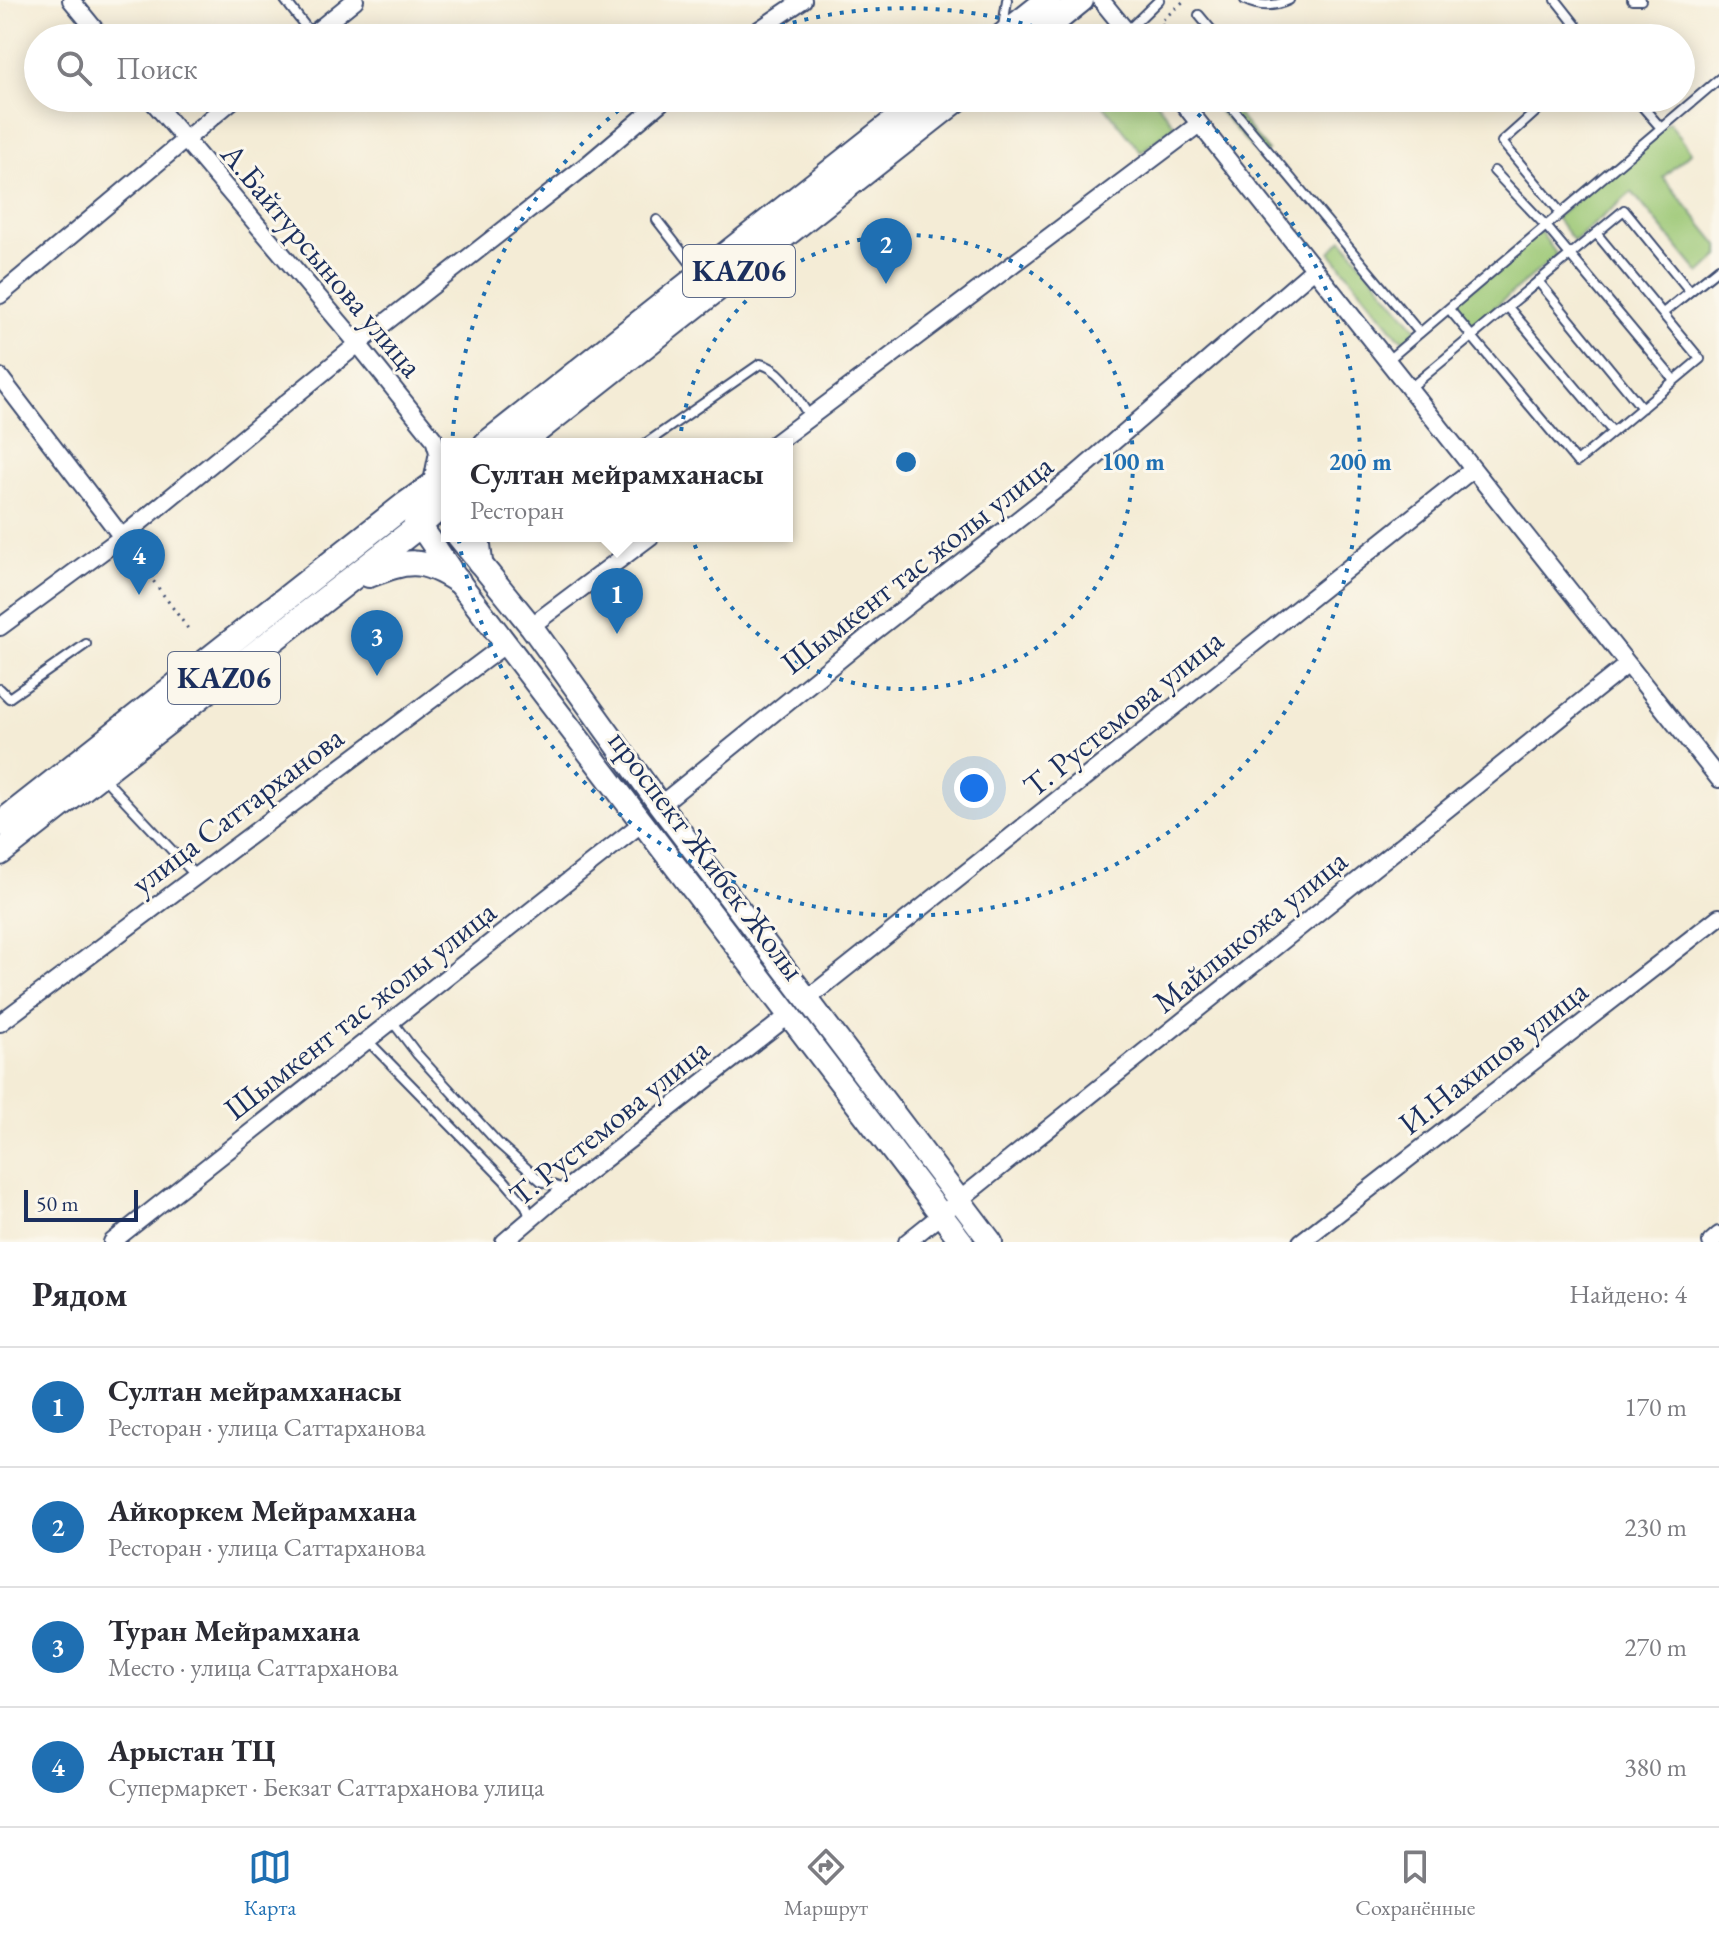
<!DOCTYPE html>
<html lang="ru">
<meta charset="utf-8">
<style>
:root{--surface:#fff;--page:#f7f7f7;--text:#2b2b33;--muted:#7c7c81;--line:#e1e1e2;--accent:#1f6fb2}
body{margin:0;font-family:"EB Garamond",serif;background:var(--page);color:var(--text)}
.scale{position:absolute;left:24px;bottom:20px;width:114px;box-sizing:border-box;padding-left:8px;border:4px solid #1b2f5e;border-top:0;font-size:22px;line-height:28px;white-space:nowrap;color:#1b2f5e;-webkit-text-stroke:6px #fbf7ec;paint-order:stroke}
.you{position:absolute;left:974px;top:788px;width:28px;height:28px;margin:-20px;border:6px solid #fff;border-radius:50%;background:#1a73e8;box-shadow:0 0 0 12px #1a73e833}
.badge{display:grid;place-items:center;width:52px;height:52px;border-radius:50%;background:var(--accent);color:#fff;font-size:26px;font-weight:700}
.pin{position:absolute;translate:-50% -66px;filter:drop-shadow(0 2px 4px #0008)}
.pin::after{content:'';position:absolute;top:42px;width:28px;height:24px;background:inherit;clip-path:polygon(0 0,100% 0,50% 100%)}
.popup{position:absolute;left:441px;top:438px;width:352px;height:104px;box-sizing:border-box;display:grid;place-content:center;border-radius:0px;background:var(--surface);filter:drop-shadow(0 2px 6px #0005);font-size:26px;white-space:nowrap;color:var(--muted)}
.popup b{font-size:30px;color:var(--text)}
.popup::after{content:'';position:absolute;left:50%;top:100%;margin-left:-16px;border:16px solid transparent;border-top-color:var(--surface)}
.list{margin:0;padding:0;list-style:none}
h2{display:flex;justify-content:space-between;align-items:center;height:104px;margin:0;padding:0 32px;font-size:34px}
h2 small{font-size:26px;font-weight:400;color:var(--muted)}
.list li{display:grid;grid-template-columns:52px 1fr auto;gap:24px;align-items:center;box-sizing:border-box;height:120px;padding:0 32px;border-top:2px solid var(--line)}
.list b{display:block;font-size:30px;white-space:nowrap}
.list p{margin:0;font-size:26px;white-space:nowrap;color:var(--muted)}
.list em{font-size:26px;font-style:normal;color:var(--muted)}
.icon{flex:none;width:44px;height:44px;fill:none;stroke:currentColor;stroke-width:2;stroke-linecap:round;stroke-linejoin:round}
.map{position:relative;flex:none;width:1719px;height:1242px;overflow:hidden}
.search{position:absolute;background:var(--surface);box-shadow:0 4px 20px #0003;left:24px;right:24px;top:24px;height:88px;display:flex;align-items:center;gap:20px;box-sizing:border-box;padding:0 28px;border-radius:44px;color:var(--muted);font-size:30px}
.sheet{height:584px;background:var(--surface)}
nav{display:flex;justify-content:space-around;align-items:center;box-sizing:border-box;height:112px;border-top:2px solid var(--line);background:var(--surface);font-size:22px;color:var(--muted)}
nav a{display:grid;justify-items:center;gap:4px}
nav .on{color:var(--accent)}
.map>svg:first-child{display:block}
</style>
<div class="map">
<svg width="1719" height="1242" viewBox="0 0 1719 1242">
<rect width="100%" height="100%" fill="#fbf7ec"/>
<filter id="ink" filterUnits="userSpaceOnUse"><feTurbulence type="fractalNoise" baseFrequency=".0125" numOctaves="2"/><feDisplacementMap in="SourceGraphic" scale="16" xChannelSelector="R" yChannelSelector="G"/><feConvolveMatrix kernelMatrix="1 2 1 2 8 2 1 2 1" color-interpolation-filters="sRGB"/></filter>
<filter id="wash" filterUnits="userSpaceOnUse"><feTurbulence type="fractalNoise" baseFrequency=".006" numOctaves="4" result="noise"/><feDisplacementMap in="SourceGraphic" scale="32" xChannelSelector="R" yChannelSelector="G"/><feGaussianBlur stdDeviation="1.8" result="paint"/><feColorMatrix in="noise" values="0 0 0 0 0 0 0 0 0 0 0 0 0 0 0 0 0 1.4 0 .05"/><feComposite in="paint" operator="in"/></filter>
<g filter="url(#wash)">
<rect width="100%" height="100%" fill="#f4ecd6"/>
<path fill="#9bc774" stroke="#5b7b69" stroke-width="2" d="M1098,98H1153L1175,125L1141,152Z
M1208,98H1224L1268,151L1259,156Z
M1669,122L1691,152L1663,177L1719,246V256L1700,274L1632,192L1574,241L1556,218Z
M1540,231L1557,255L1472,326L1453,305Z
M1342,239L1420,333L1408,343L1398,336L1330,252Z"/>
</g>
<g filter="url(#ink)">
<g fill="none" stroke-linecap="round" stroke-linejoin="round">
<defs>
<path id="lane" d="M285,0L312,35
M1245,0C1259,7 1274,7 1289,0
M1556,0L1586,38
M1632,0H1641
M1199,15L1218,38
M1003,27L1007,0
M1127,31L1159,0
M1224,98L1420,333
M1551,98L1502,142L1561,213
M1635,98L1661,128
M1494,171L1546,226L1674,380
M657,220L699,274
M1538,281L1642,408
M1508,307L1613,432
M1449,309L1577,462L1700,359L1596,233
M1663,313L1719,268
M1388,360L1719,79
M1410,388L1624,210L1690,291
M645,444L760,364C783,368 797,399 810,417
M0,689L9,698L86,644
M103,777L196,876
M392,1021L417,1054L498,1143L541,1181L564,1189
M364,1043L372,1045L504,1180L526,1206L531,1221"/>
<path id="street" d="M71,0L102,38
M1101,0L1132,38
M308,38L355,0
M747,38L803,0
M150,98L358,344L434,439L438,452L431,487
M1179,98L1719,779
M0,295L235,98
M0,377L122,537
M774,444L1199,124
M531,626L651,536
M0,627L122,537L358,344L588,164L666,98
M660,805L871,634L1074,476L1314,269
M807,999L1473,469
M0,1023L507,643
M112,1242L642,823
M504,1242L565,1190L788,1016
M907,1242L1628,664
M1301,1242L1719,917
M1711,1242L1719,1235"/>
<path id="secondary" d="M411,512L458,581L962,1242
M458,536L531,626L660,805L991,1242"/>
<path id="primary" d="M1000,38L1048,0
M1034,38L1081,0
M486,444L924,98
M520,444L959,98
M477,536L480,562
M369,575C408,560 421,557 458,581
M0,824L406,504L447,475
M0,853L420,525L447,501"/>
</defs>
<use href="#lane" stroke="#3c4b70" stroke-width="12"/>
<use href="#street" stroke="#3c4b70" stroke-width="20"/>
<use href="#secondary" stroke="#3c4b70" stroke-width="26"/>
<use href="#primary" stroke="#3c4b70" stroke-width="28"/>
<path stroke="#3c4b70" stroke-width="3" stroke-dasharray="2 6" stroke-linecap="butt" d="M1172,38L1160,22L1185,0
M130,549L189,630"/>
<use href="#lane" stroke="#fff" stroke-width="8"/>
<use href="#street" stroke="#fff" stroke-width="16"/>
<use href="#secondary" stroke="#fff" stroke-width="22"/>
<use href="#primary" stroke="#fff" stroke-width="24"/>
</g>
</g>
<g fill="none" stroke="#1f6fb2" stroke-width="4" stroke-dasharray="4 8">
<circle cx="906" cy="462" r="227"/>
<path d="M747 37A454 454 0 0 1 1065 37M1179 99A454 454 0 1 1 633 99"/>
</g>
<g text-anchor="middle" stroke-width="6" stroke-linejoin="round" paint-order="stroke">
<g fill="#fbf7ec" stroke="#5e6b89" stroke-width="2">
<rect x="683" y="245" width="112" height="52" rx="6"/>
<rect x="168" y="652" width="112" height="52" rx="6"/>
</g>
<g font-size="30" font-weight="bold" fill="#1b2f5e">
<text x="739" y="281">KАZ06</text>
<text x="224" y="688">KАZ06</text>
</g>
<g font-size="32" fill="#1b2f5e" stroke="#fbf7ec">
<text transform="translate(322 260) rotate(50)" y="11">А.Байтурсынова улица</text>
<text transform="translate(917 564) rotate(-38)" y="11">Шымкент тас жолы улица</text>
<text transform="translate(1123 713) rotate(-39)" y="11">Т. Рустемова улица</text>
<text transform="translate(237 810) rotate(-37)" y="11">улица Саттарханова</text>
<text transform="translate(707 855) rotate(53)" y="11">проспект Жибек Жолы</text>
<text transform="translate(1250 931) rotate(-39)" y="11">Майлыкожа улица</text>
<text transform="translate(360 1010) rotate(-38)" y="11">Шымкент тас жолы улица</text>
<text transform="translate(1493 1057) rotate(-38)" y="11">И.Нахипов улица</text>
<text transform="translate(609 1122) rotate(-39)" y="11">Т. Рустемова улица</text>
</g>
</g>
<circle cx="906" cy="462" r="12" fill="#1f6fb2" stroke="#fbf7ec" stroke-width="4"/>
<g font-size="24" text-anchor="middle" font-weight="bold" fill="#1f6fb2" stroke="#fbf7ec" stroke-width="6" stroke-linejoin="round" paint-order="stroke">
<text x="1133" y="470">100 m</text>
<text x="1360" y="470">200 m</text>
</g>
</svg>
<div class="scale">50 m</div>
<div class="you"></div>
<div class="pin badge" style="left:617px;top:634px">1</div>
<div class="popup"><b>Султан мейрамханасы</b>Ресторан</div>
<div class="pin badge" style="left:886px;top:284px">2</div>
<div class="pin badge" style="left:377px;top:676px">3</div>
<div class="pin badge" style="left:139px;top:595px">4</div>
<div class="search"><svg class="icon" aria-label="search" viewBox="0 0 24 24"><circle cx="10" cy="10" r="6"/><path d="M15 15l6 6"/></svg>Поиск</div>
</div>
<section class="sheet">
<h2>Рядом<small>Найдено: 4</small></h2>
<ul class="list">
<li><span class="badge">1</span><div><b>Султан мейрамханасы</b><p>Ресторан · улица Саттарханова</p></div><em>170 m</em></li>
<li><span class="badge">2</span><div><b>Айкоркем Мейрамхана</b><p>Ресторан · улица Саттарханова</p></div><em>230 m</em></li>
<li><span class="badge">3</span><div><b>Туран Мейрамхана</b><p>Место · улица Саттарханова</p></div><em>270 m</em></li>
<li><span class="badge">4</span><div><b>Арыстан ТЦ</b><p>Супермаркет · Бекзат Саттарханова улица</p></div><em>380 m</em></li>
</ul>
</section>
<nav>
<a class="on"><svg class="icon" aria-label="map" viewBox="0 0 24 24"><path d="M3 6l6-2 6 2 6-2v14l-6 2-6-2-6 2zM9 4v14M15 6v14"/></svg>Карта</a>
<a><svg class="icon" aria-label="directions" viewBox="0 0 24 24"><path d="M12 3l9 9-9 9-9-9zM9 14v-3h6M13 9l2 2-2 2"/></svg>Маршрут</a>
<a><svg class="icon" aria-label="saved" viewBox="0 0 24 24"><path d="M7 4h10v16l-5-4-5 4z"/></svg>Сохранённые</a>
</nav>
